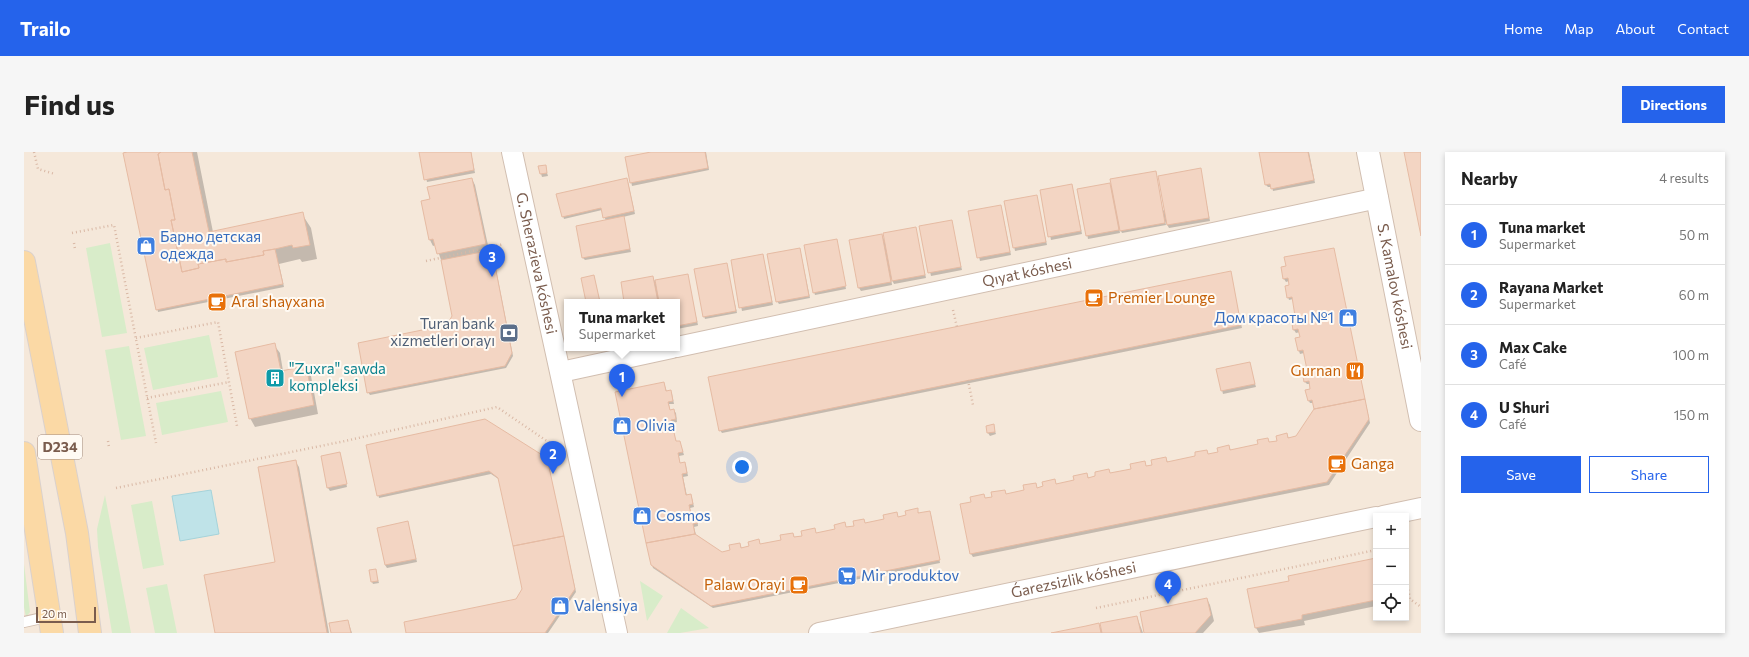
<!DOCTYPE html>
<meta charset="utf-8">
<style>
:root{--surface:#fff;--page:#f6f6f6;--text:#222;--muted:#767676;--line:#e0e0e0;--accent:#2563eb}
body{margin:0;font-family:Commissioner,sans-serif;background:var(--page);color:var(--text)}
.controls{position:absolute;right:12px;bottom:12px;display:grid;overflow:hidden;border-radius:0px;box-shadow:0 2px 6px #0003}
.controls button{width:36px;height:36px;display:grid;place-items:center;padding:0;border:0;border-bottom:1px solid var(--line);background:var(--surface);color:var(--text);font:20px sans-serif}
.scale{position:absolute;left:12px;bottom:10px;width:60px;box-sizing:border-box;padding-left:4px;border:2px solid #7a5c4d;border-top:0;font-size:11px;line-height:14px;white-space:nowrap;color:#7a5c4d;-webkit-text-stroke:3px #fffaf3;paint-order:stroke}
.you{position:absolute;left:718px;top:315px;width:14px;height:14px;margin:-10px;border:3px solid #fff;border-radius:50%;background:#1a73e8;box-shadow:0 0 0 6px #1a73e833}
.badge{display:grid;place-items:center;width:26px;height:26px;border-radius:50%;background:var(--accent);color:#fff;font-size:13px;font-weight:700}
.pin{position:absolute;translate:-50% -33px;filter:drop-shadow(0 1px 2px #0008)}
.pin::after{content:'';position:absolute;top:21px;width:14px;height:12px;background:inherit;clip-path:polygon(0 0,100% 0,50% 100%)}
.popup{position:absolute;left:540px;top:147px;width:116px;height:52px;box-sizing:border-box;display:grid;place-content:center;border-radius:0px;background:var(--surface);filter:drop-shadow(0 1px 3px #0005);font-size:13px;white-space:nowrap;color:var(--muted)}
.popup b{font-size:15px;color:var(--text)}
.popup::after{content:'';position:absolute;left:50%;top:100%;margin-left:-8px;border:8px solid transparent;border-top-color:var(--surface)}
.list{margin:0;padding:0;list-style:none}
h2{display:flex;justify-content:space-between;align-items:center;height:52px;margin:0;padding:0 16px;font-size:17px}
h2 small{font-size:13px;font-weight:400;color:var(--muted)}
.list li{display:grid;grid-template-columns:26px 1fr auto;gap:12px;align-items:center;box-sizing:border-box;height:60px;padding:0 16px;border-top:1px solid var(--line)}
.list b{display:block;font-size:15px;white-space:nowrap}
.list p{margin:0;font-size:13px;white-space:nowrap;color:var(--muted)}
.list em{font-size:13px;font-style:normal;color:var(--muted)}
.actions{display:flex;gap:8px;padding:12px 16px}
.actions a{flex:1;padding:9px 0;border:1px solid var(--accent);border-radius:0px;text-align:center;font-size:14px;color:var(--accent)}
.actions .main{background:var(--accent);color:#fff}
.icon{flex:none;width:22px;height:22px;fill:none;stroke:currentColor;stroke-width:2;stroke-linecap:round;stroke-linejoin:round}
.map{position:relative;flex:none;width:1397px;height:481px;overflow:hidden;border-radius:0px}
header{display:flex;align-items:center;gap:24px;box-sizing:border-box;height:56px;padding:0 20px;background:var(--accent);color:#fff}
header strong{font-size:19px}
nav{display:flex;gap:22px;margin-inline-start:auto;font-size:14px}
.intro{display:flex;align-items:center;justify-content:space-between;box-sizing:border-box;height:96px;padding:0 24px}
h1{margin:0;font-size:28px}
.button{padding:10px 18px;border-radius:0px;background:var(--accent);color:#fff;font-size:14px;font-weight:700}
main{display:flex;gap:24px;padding:0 24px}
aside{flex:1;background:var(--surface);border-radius:0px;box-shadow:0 2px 6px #0003}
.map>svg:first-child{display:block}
</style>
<header>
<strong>Trailo</strong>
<nav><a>Home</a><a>Map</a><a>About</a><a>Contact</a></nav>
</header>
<div class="intro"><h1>Find us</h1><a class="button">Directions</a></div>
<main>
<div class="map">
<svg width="1397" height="481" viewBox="0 0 1397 481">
<rect width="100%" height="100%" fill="#fdf6ec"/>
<path fill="#f5e8da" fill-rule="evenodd" d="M0,0H1397V481H0ZM543,150H653V196H543ZM1352,364H1382V466H1352Z"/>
<path fill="#d8ecc9" d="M86,91L103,181L78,185L62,96Z
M185,183L194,225L129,238L120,196Z
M105,194L122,284L97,288L81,198Z
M197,239L204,270L138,283L132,251Z
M81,343L107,481H88L74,395L73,377Z
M128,349L140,413L119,417L107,353Z
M0,412L6,460L2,465L0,455Z
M616,429L639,444L623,469Z
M143,432L153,481H131L122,436Z
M657,456L685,476L656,481H643Z"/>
<path fill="#bfe3e8" stroke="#a5d3da" d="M187,338L195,382L156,389L148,344Z"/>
<path fill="#0003" d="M100,0H173L189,80L278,62L287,76L293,107L278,110L276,107L255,112L260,135L134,160Z
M396,0H447L451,21L403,30Z
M632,0H682L685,18L608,34L602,6Z
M1240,0H1285L1291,31L1249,39L1248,35H1244L1242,33Z
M521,14L524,24L518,25L515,15Z
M1176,17L1186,69L1145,76L1141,69L1142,73L1098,81L1095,75L1096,81L1064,87L1054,37L1085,32L1089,38L1131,20L1139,59Z
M448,27L451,33L465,98L454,100L455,102H469L489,204L482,216L346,243L344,240L423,174L429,164L417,108L412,93L409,94L406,88L407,48Z
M604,30L611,62L599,65L607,100L561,108L559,106L582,69L578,58L540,67L539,64Z
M1048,33L1058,82L1027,88L1017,38Z
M1012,44L1023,93L991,99L981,50Z
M977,54L987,103L956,109L945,60Z
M927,69L938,118L907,124L896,75Z
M891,76L902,126L870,132L867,126L868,133L837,139L835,136L858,83L861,90Z
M812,88L822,137L791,143L790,140Z
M776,97L786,146L755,152L753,149Z
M1309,97L1346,271L1305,333L949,405L947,402L948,350L961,346H969L981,339L982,343L1002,339L1011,332L1013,337L1051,329L1063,322L1065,327L1108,318L1120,310L1122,315L1130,313L1142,306L1144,311L1172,305L1182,299L1184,303L1195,301L1205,294L1207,299L1235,293L1243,287L1245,291L1255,289L1263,282L1265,287L1273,285L1291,258L1290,251H1286L1285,249L1287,237L1286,232H1283L1281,230L1284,219L1280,201L1276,202L1275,199L1273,187L1277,186L1276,180L1272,181L1270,178L1268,166L1273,165L1269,147L1265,148L1264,145L1266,134L1265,129L1262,130L1260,127Z
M739,103L749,153L718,159L708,109Z
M702,112L713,161L681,167L680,164Z
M1206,120L1218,176L698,281L696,278Z
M570,124L576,150H563Z
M663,124L674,173L653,177V150H601L629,125L631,130Z
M250,193L256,201L259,219L281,215L287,224L294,262L231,275L226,266Z
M1225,211L1232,235L1199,242L1193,218Z
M640,231L643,240L646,239L648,242L650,252H645L646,259H650L652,261L653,270L648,271L652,290H656L660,303L655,304L656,312L660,311L662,314L664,324L659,325L663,344L667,343L668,346L670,355L666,356L667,362L673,364L674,374L670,375L672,383L698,401L707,399L716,392L718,397L727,395L735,388L736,393L758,389L769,382L770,386L812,378L820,371L822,376L831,374L839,368L841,372L861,368L872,361L874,366L883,364L893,357L895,362L907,363L916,411L689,456L629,416L628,413Z
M969,274L972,282L966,284L964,281Z
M343,294L523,307L552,440L524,481H383L492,448L499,437L476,328L467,322L355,346Z
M316,301L323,335L306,339L304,336Z
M271,309L275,315L305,481H192L252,411Z
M384,370L393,410L363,416L361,413Z
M1352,407V454L1280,469L1281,473L1235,481L1232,476L1266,430Z
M351,418L355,431L349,432L348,430Z
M1183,447L1186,453L1190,469L1179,481H1121Z
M1113,465L1119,481H1032L1075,473L1078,478Z
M324,469L328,481H308Z"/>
<path fill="#f3d5c3" stroke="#e6bba3" d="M103,0H137L134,2L141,38L145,37L151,68H147L158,120L175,116L174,112L202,107V110L240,103L239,99L251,97L259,132L132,158L99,1Z
M137,0H168L185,80L279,60L286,93L269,96L268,93L251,97L239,99L240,103L202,110V107L174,112L175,116L158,120L147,68H151L145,37L141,38L134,2Z
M395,0H447L450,18L400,28Z
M627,0H681L684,16L606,31L601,5Z
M1235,0H1284L1290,28L1247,37L1246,32L1241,33Z
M1380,0H1397V84L1384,20Z
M522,13L523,21L516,22L514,14Z
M1177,16L1185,66L1143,73L1134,24Z
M1132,19L1141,71L1096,79L1086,27Z
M448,26L462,92L413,102L409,87L405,88L397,49L406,47L403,35Z
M603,26L610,59L579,66L577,56L538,65L532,42Z
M1086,31L1095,78L1062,84L1053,37Z
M1048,32L1057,79L1024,85L1016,38Z
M1013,43L1022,90L989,96L980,49Z
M977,53L986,100L953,106L944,59Z
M600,64L606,97L558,106L552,74Z
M928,68L937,115L904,121L895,74Z
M892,75L901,123L868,129L859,81Z
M858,82L867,130L834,136L825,88Z
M813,87L822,134L789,141L780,93Z
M776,96L785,144L752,150L743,102Z
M1310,96L1341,247L1290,257L1288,248L1284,249L1281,238L1286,237L1285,229L1280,230L1278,219L1283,218L1279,198L1274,199L1271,186L1276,185L1274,177L1269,178L1267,165L1271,164L1268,145L1263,146L1261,134L1265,133L1264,126L1259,127L1257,115L1262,114L1260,105Z
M468,98L488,201L481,214L343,241L334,191L423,173L428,164L417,108Z
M739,102L748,150L715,156L707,108Z
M703,111L712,159L679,165L670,117Z
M1207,119L1217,173L695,279L684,225Z
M664,122L673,170L653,174V150H635L631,128Z
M570,123L576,150H562L557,126Z
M629,124L634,150H600L597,130Z
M251,191L257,219L282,214L290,253L225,267L211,200Z
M1226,210L1231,232L1197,239L1192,217Z
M640,230L642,239L647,238L649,249L644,250L646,258L650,257L652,267L647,268L652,289H656L659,300L654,301L656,311L661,310L663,321L658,322L662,343L667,342L669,352L665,353L667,362L672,361L674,371L669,372L671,382L622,391L591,240Z
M1341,247L1345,267L1303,330L946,402L936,352L947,350L946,345L960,342L961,346L968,345L967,340L981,338L982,342L1000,338L999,333L1012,331L1013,336L1019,334L1018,330L1031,327L1032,332L1050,328L1049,324L1063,321L1064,326L1071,324V320L1085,317L1086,321L1107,317L1106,312L1121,309L1122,314L1128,313L1127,308L1142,305L1143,310L1171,304V300L1183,298L1184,302L1194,300L1193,296L1205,293L1206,298L1234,292L1233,288L1244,286L1245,290L1253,289L1252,284L1263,281L1264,286L1272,284L1290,257Z
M461,267L523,306L540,384L489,394L474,326L465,319L353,344L342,293Z
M970,272L971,280L963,281L962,274Z
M316,300L323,332L303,336L297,304Z
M272,308L303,481H191L180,423L251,410L234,315Z
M894,356V361L906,359L916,408L687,454L627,413L622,391L671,382L698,400L706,398L705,393L716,391L717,396L725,394L724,390L735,387L736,392L757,388L756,383L769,381L770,385L778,384L777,379L791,376L792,381L811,377L810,373L821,370L822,375L830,374L829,369L840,367L841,371L860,367L859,363L873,360L874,365L882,363L881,359Z
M384,369L392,407L361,413L353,376Z
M540,384L551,437L521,481H382L380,470L492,447L498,437L489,394Z
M1352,406V448L1278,463V467L1231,476L1223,437L1265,429L1264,424Z
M352,417L354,429L347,430L345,418Z
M1183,446L1187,463L1171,481H1120L1116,460Z
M1113,464L1117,481H1078L1076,471Z
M324,468L327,481H307L305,471Z
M1075,471L1077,481H1027L1062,474Z"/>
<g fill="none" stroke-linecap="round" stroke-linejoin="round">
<defs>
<path id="service" d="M0,470L27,464"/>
<g id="minor">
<path id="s1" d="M488,0L593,481"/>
<path id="s2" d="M653,195L1354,46"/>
<path d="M537,220L648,196"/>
<path d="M1359,364L1397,356"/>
<path id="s3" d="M795,481L1352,365"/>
</g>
<g id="tertiary">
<path id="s4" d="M1344,0L1397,268"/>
</g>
<path id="primary" d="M0,110L53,381L66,481
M0,301L28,481"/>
</defs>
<use href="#service" stroke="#d1beb0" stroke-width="12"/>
<use href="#minor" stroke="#d1beb0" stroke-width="22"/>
<use href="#tertiary" stroke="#d1beb0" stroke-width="24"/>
<use href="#primary" stroke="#dad1cd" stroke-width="24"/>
<path stroke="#d9b8a5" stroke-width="2.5" stroke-dasharray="1 3" stroke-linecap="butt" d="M10,0L14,17L31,22
M48,81L90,73L132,291
M50,91L51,97
M402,109L480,92
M929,158L933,175
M112,186L194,170L213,274
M944,228L949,253
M123,246L205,230
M84,289L85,295
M92,336L321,289L473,255L530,294
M1382,426L1386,447L1397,455
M1072,456L1352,398"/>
<use href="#service" stroke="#fff" stroke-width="10"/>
<use href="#minor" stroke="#fff" stroke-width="20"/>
<use href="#tertiary" stroke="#fff" stroke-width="22"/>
<use href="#primary" stroke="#fbd9a5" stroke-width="22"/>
</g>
<defs>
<symbol id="shop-square" viewBox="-11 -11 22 22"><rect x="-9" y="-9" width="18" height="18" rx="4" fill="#3f7fe0" stroke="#fffaf3"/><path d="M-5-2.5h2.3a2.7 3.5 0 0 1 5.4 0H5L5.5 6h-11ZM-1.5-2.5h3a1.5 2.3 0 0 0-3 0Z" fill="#fff"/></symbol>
<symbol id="cafe-square" viewBox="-11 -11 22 22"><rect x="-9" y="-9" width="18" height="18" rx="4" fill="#e8710a" stroke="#fffaf3"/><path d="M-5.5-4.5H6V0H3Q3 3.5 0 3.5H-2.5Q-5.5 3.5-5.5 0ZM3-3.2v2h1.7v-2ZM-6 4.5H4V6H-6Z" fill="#fff"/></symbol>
<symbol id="bank-square" viewBox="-11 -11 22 22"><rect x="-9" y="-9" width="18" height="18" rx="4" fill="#5c6f8a" stroke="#fffaf3"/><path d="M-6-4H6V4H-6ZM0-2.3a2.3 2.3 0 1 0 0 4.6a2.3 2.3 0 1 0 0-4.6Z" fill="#fff"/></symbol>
<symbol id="restaurant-square" viewBox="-11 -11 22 22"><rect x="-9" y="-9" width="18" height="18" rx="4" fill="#e8710a" stroke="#fffaf3"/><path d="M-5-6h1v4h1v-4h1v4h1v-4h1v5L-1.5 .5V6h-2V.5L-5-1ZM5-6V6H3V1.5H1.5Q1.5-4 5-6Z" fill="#fff"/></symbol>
<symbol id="building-square" viewBox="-11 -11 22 22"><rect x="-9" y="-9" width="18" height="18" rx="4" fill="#0f9aa8" stroke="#fffaf3"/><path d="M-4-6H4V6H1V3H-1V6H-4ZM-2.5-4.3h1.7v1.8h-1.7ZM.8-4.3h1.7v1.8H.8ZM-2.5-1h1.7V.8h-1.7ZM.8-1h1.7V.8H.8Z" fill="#fff"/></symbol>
<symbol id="supermarket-square" viewBox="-11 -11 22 22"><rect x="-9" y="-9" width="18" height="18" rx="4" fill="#3f7fe0" stroke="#fffaf3"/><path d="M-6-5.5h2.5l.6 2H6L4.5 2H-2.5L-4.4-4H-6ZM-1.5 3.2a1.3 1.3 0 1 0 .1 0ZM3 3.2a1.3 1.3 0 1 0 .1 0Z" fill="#fff"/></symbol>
</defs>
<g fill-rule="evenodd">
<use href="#shop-square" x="111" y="83" width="22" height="22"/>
<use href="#cafe-square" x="1059" y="135" width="22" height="22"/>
<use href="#cafe-square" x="182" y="139" width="22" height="22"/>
<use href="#shop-square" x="1313" y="155" width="22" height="22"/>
<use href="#bank-square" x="474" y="170" width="22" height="22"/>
<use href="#restaurant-square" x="1320" y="208" width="22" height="22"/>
<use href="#building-square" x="240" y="215" width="22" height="22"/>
<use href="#shop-square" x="587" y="263" width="22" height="22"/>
<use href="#cafe-square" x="1302" y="301" width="22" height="22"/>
<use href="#shop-square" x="607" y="353" width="22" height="22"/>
<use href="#supermarket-square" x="812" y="413" width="22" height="22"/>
<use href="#cafe-square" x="764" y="422" width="22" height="22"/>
<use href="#shop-square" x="525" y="443" width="22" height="22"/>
</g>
<g text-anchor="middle" stroke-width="4" stroke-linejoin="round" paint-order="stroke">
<rect fill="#fffaf3" stroke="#a28b7f" stroke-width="1" x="14" y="283" width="44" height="24" rx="3"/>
<g font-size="14" font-weight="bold" fill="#7a5c4d">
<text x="36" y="300">D234</text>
</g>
<g font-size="15" fill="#366cbe" stroke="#fffaf3" text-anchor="start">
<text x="136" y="90">Барно детская<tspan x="136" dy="17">одежда</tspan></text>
<text x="1310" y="171" text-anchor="end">Дом красоты №1</text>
<text x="612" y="279">Olivia</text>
<text x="632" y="369">Cosmos</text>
<text x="837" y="429">Mir produktov</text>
<text x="550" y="459">Valensiya</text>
</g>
<g font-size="15" fill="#7a5c4d" stroke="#fffaf3">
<text dy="5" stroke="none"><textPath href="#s1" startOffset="114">G. Sherazieva kóshesi</textPath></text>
<text dy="5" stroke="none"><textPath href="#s2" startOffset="358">Qıyat kóshesi</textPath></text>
<text dy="5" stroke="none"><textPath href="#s4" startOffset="137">S. Kamalov kóshesi</textPath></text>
<text dy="5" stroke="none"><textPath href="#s3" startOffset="260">Ǵarezsizlik kóshesi</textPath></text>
</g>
<g font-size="15" fill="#c56008" stroke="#fffaf3" text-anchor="start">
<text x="1084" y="151">Premier Lounge</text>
<text x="207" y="155">Aral shayxana</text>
<text x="1317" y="224" text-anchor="end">Gurnan</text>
<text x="1327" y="317">Ganga</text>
<text x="761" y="438" text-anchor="end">Palaw Orayi</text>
</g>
<g font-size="15" fill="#4e5e75" stroke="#fffaf3" text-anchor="end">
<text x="471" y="177">Turan bank<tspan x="471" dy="17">xizmetleri orayı</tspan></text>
</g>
<g font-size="15" fill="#0d838f" stroke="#fffaf3" text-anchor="start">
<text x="265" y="222">"Zuxra" sawda<tspan x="265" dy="17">kompleksi</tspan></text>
</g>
</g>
</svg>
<div class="controls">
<button>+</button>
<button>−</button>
<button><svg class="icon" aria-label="locate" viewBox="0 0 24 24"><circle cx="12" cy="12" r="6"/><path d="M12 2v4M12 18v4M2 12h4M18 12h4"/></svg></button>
</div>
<div class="scale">20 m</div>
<div class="you"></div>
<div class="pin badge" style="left:598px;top:245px">1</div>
<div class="popup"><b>Tuna market</b>Supermarket</div>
<div class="pin badge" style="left:529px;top:322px">2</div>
<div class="pin badge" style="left:468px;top:125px">3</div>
<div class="pin badge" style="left:1144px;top:452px">4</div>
</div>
<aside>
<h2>Nearby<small>4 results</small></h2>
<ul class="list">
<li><span class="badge">1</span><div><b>Tuna market</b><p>Supermarket</p></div><em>50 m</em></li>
<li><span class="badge">2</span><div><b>Rayana Market</b><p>Supermarket</p></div><em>60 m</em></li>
<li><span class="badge">3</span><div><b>Max Cake</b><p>Café</p></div><em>100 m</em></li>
<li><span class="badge">4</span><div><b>U Shuri</b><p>Café</p></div><em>150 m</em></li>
</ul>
<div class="actions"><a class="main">Save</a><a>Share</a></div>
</aside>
</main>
